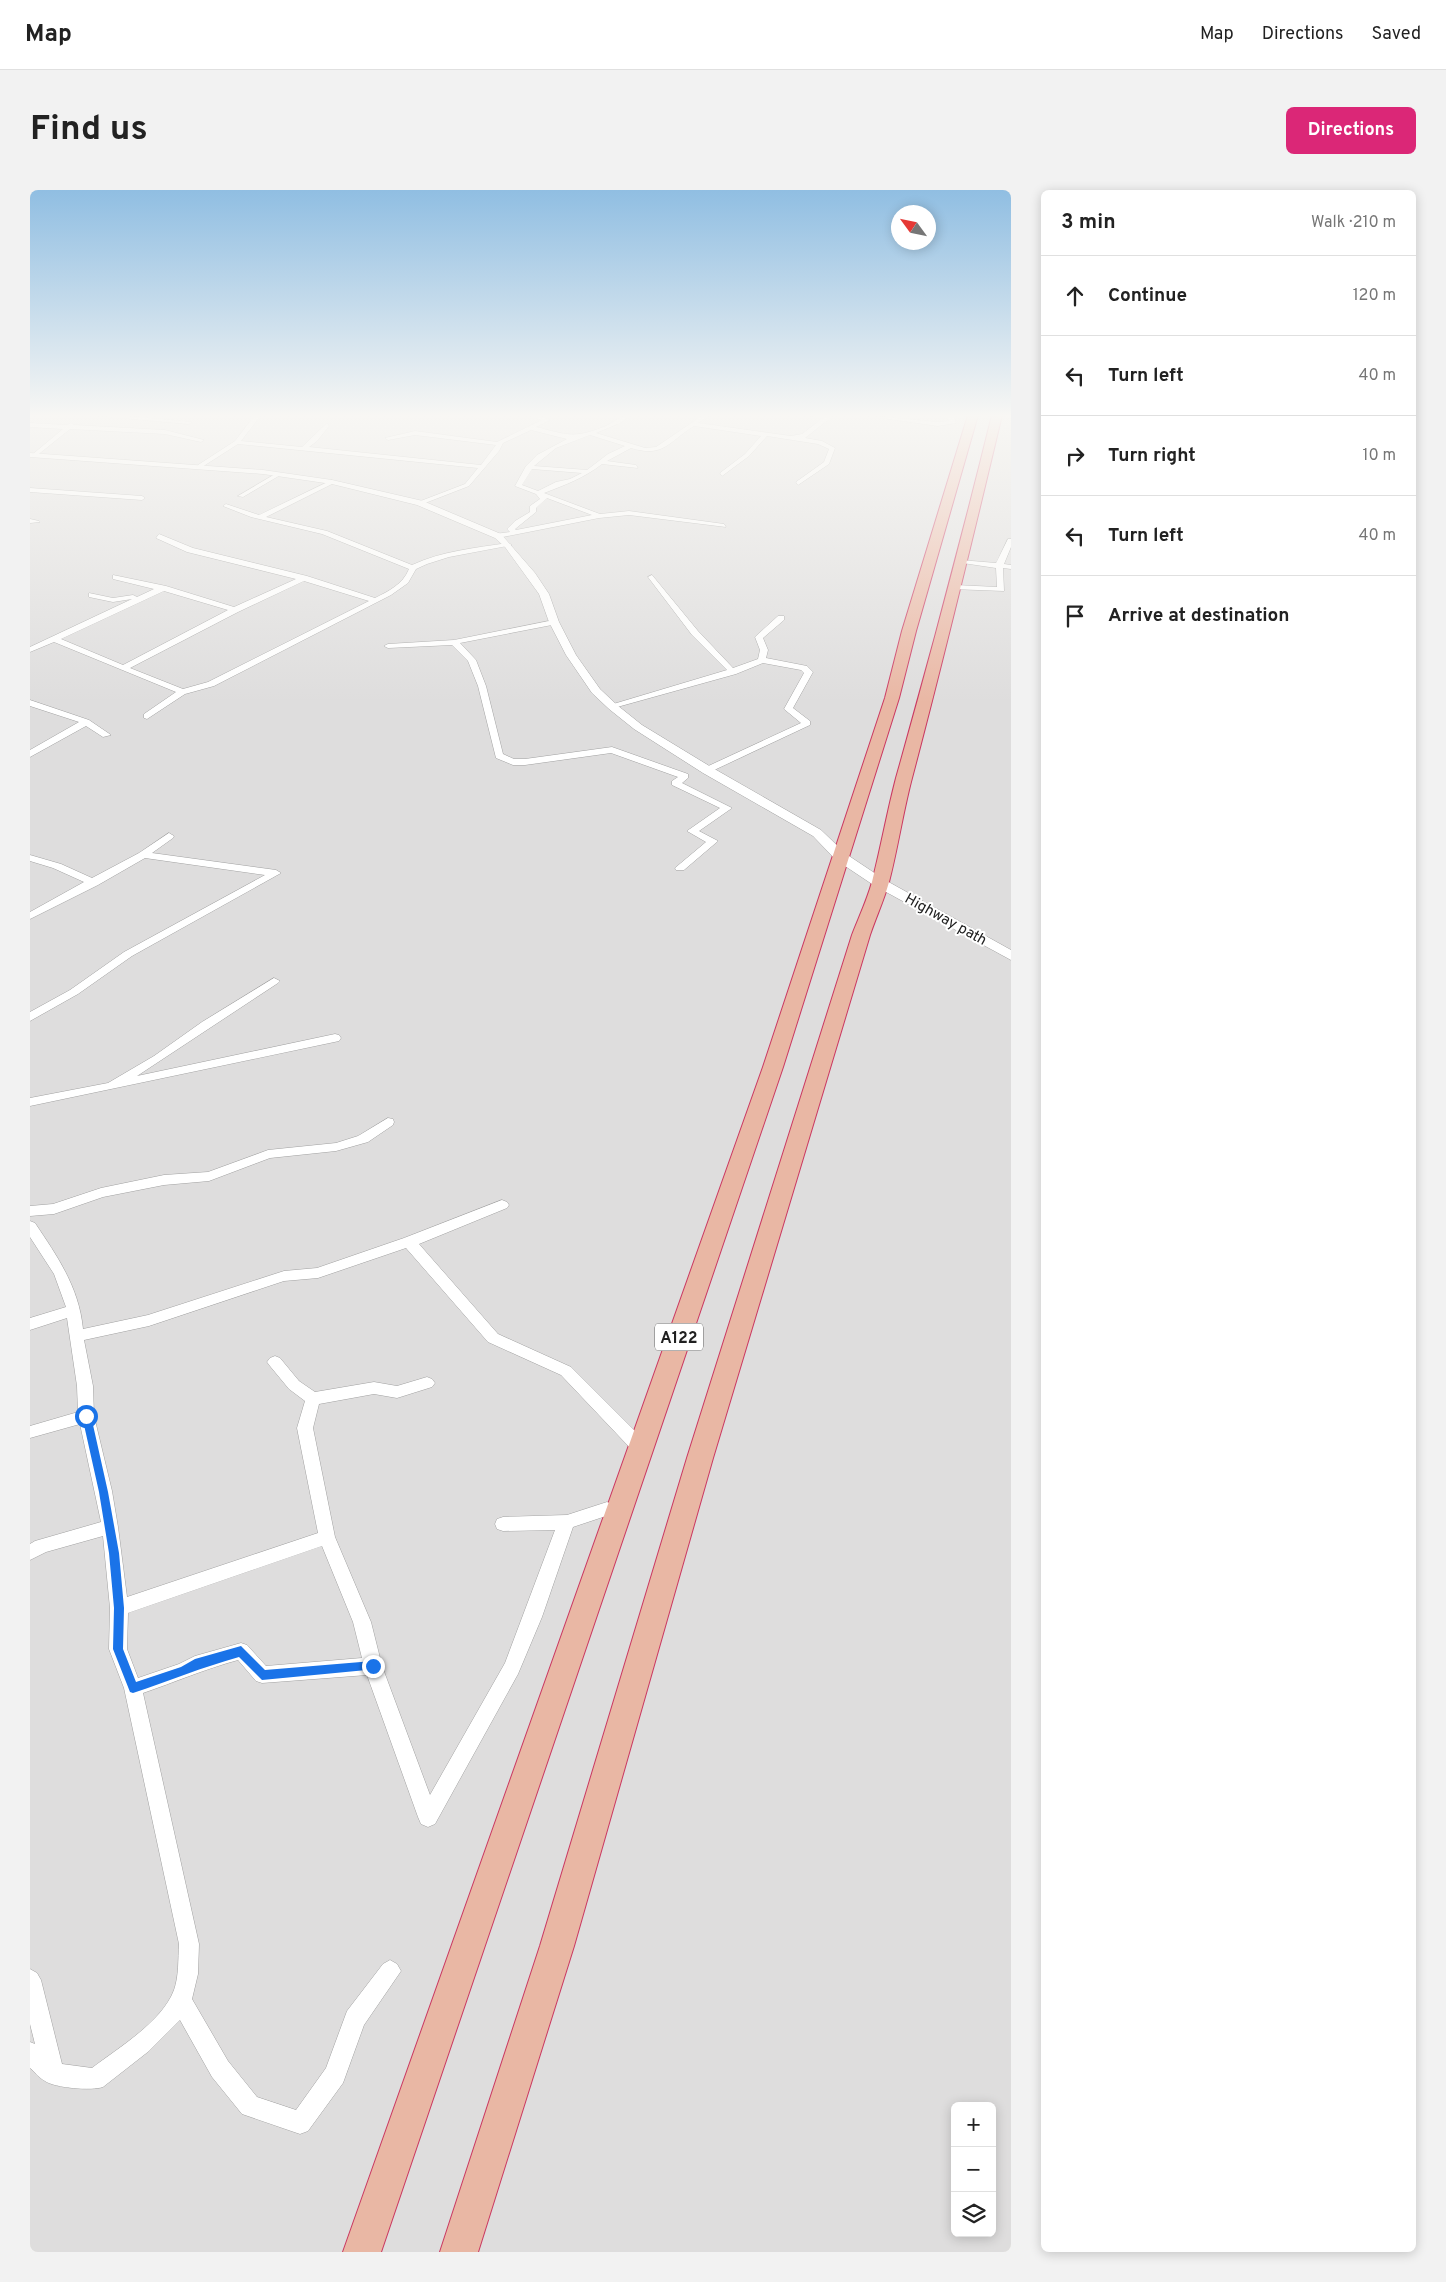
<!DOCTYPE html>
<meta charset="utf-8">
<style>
:root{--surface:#fff;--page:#f2f2f2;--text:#222;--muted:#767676;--line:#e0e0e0;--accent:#db2777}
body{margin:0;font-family:Overpass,sans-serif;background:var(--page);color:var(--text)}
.controls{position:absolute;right:15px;bottom:15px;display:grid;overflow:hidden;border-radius:8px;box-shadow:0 2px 12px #0003}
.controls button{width:45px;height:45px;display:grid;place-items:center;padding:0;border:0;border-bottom:1px solid var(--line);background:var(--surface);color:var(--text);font:25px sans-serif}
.compass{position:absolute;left:861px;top:15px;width:45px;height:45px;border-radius:50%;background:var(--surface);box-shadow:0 2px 12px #0003;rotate:303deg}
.stop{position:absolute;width:15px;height:15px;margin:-11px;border:4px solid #1a73e8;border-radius:50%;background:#fff}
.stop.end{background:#1a73e8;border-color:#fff;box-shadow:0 1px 5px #0008}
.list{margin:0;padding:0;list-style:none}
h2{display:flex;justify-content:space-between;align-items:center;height:65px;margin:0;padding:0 20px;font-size:21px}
h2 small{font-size:16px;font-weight:400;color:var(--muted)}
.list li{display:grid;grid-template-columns:32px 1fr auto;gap:15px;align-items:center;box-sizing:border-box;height:80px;padding:0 20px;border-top:1px solid var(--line)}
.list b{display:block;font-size:19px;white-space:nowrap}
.list em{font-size:16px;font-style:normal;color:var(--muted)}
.icon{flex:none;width:28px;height:28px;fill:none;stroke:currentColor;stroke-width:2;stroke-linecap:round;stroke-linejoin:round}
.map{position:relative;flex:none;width:981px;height:2062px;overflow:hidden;border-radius:8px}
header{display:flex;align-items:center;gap:30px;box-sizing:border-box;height:70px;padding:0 25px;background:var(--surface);border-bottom:1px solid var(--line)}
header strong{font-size:24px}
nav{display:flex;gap:28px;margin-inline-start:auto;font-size:18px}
.intro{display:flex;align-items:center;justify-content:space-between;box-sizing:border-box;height:120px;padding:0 30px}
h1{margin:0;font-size:35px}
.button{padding:12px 22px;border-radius:8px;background:var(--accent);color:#fff;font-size:18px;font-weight:700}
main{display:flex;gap:30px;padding:0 30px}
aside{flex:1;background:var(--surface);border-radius:8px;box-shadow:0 2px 12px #0003}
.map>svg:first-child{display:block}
</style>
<header>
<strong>Map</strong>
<nav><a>Map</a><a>Directions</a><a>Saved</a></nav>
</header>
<div class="intro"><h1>Find us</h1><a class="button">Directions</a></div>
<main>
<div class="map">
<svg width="981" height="2062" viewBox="0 0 981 2062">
<rect width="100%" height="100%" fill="#efede7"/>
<path fill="#dedddd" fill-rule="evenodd" d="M0,225H981V2062H0ZM925,1916H962V2043H925Z"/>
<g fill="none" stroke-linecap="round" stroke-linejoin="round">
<defs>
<path id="minor" d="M59,225H83L162,232L159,234Z
M225,225H231L211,251L272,257L297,233L299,236L287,251L279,257L451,275L466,255L385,245L358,250L355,248L385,241L467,252L512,230L497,225H506L520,230L506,237C538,245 544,249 576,236C584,232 591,225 601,225L590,233L566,243L615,258L626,257L673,225H680L668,233L761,246L772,244L793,228L774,225H804L775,248L792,251L805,258L799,274L768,295L766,292L794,272L799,259L788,254L737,246L719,266L692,286L690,283L715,264L731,246L664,236C638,252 634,268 601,258L577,271L606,275L608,278L572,274C554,288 535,295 514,303L570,324L599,321L694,334L696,337L599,325L569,328L468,348L465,344L480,342L477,339L485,331L500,322V316L510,309L506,304L485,296L496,276L507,265L537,249L501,240L473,253L469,261L439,296L390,315L388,312L435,294L448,278L208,254L172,277H168V275L205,251ZM560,245L595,256L578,264L557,280L504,276L526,258ZM502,279L552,283L540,289L526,292L508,301L492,295ZM517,308L562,325L486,340L485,339L506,322V318Z
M831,225L908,232L919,231L917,225H923L926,233L908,236Z
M0,233L37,235L41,233L44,235L135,240L174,250L171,252L135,244L40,239L5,267L3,264L33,239L0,237Z
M247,283L252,284L213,307L208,306Z
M302,290L304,293L236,327L297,341L382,375C412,361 445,358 478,353L482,355L419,367L397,374L386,379L378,393L361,405L184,496L155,504L117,529L114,528V524L146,502L24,452L0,462V457L102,409L83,412L59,407V403L83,408L103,405L107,407L124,399L83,389V385L136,396L204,417L266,389L157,362L126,348L129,344L163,358L277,386L345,408C359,401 373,394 379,379L292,344L221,327L193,316L196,314L229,325ZM274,391L339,411L178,492L153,499L100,478L208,422ZM134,401L198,420L93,475L31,449Z
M0,298L112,306L115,308L112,310L0,302Z
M0,329L9,331L10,332L0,333Z
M978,349H981V357L974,374L981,375V379L973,378L974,401L922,399V395H925L967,397L966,378L926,372L930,370L966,373Z
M622,385L668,441L703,478L728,469L730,460L725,447L748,426H754V430L733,448L738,460L736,468L777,476L783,482L763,518L780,531V535L680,582H674V578L771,533L754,519L774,483L771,480L733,473L706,484L580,519V515L697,480L662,445L618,387Z
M524,430L528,432L527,434L430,453L446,470L456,496L473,564L484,569H495L582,557L658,584V588L652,593L702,618L669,641L688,651L654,680H646L645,678L676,652L657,641L690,618L642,595V591L648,587L581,563L495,575H483L466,568L448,496L438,471L422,455L358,458L354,456L358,454L424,450Z
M0,510L59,530L81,545L73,547L56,536L0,567V560L49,532L0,516Z
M139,643L144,646L143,648L122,663L246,680L251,683L102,766L48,804L0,831V822L40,800L94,762L235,685L115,668L68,695L0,729V722L54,692L23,678L0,671V665L31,674L62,688L109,663Z
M244,788L250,791L248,793L107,886L305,844L309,845L311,848L309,851L0,916V908L78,893L124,866L172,832Z
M358,928L363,929L364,932L363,935L338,952L306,961L240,968L179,991L134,995L73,1007L24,1024L0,1026V1016L23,1014L71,998L134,985L178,982L238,960L306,953L328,946Z
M472,1010L477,1012L479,1015L477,1018L389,1054L468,1144L541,1177L616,1252L618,1257L616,1262L610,1264L604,1262L531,1185L458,1152L376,1058L288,1088L254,1091L119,1136L54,1150L63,1196L64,1226L82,1301L88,1337L97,1407L288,1343L267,1238L275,1211L259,1199L240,1176L237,1172L240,1168L245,1166L250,1168L269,1191L285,1202L344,1192L367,1196L397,1187L402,1189L405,1193L402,1197L367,1208L344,1204L289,1214L283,1238L305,1347L341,1432L352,1476L400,1605L475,1473L525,1340L473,1341L467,1339L465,1334L467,1329L473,1327L537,1325L577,1312L596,1320L598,1325L596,1330L590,1332L576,1326L543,1337L512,1427L488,1484L405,1634L398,1637L391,1634L388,1627L337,1485L232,1493L226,1491L208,1470C175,1479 145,1492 113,1503L169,1754L168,1784L162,1809L198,1871L227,1907L266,1920L296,1878L317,1821L353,1774L360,1770L367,1774L371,1781L334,1835L313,1893L278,1941L270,1944L212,1924L182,1887L150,1830L119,1861L73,1897C62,1901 25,1898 15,1891C9,1888 5,1882 0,1878V1852L5,1854L0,1834V1779L7,1783L11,1790L32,1874L62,1878C88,1858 132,1832 144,1800C149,1786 148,1769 149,1754L94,1498L79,1459L80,1418L73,1346L16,1362L0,1370V1354L5,1351L71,1332L50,1234L0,1248V1236L48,1222L47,1196L37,1128L0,1140V1128L36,1117L24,1084L0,1047V1031L5,1033C27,1066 49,1097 53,1139L118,1125L254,1081L287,1078L374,1048ZM292,1356L323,1432L332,1468L236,1476L217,1455L211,1453L165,1466L149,1474L108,1488L97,1459L98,1423Z"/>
<path id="tertiary" d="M0,263L233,280L302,290L393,311L471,344L505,383L519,404L529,432L546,465L570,499L587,515L612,535L681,577L791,640L816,664L855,690L981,760V770L845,696L806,670L783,646L673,583L604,539L579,519L562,503L536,465L519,432L509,404L475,357L465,348L387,315L302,294L233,284L0,267Z"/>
<path id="trunk" d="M938,225H948L886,441L869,508L753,877L351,2062H313L733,877L855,508L872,441Z
M962,225H972C943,347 914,467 882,588C873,622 868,657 859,692C854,710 846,727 840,745L683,1268L544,1756L448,2062H410L510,1756L657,1268L822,745C829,727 837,710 842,692C851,657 857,622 866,588C900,468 932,347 962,225Z"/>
</defs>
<use href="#minor" stroke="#a1a1a1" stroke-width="1"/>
<use href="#tertiary" stroke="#a1a1a1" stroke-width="1"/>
<use href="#trunk" stroke="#ca3861" stroke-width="2"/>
<use href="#minor" fill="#fff" fill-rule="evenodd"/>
<use href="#tertiary" fill="#fff" fill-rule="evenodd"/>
<use href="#trunk" fill="#e9b7a4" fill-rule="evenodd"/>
</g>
<linearGradient id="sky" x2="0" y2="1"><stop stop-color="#90bee2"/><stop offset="0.44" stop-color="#f8f7f4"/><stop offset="1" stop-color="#f8f7f4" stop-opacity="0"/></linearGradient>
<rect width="981" height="513" fill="url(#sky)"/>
<path fill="#1a73e8" d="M56,1222L61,1226L78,1302L89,1363L94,1418L93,1459L106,1492L151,1477L165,1469L211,1456L235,1480L343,1471L348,1476L347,1479L232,1490L209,1467C173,1477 139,1491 103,1503L100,1502L83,1459L84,1418L79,1363L69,1302L52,1226Z"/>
<g text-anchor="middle" stroke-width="4" stroke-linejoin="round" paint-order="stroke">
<g font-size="15" fill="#202020" stroke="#fff">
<text transform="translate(916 729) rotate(29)" y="5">Highway path</text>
</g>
<rect fill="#fff" stroke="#636363" stroke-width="1" x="625" y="1133.5" width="48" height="27" rx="4"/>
<g font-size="16" font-weight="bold" fill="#202020">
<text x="649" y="1153">A122</text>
</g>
</g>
</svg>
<div class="controls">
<button>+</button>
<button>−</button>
<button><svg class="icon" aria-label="layers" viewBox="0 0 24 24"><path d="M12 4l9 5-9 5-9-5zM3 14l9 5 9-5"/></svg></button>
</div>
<svg class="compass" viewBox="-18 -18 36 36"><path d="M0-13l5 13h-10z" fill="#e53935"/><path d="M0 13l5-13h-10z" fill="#767676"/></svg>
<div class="stop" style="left:56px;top:1226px"></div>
<div class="stop end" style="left:343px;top:1476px"></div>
</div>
<aside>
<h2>3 min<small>Walk · 210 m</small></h2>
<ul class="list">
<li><svg class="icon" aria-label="ahead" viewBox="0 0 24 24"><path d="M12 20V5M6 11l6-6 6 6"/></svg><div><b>Continue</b></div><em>120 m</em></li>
<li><svg class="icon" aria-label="left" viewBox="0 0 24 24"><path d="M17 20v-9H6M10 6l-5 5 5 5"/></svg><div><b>Turn left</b></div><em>40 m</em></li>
<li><svg class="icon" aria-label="right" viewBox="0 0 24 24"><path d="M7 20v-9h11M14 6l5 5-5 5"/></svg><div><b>Turn right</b></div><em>10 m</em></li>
<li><svg class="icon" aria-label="left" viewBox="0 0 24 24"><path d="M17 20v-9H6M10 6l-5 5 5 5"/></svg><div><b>Turn left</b></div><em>40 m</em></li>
<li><svg class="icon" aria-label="arrive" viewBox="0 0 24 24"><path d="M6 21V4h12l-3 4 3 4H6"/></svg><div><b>Arrive at destination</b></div></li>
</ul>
</aside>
</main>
